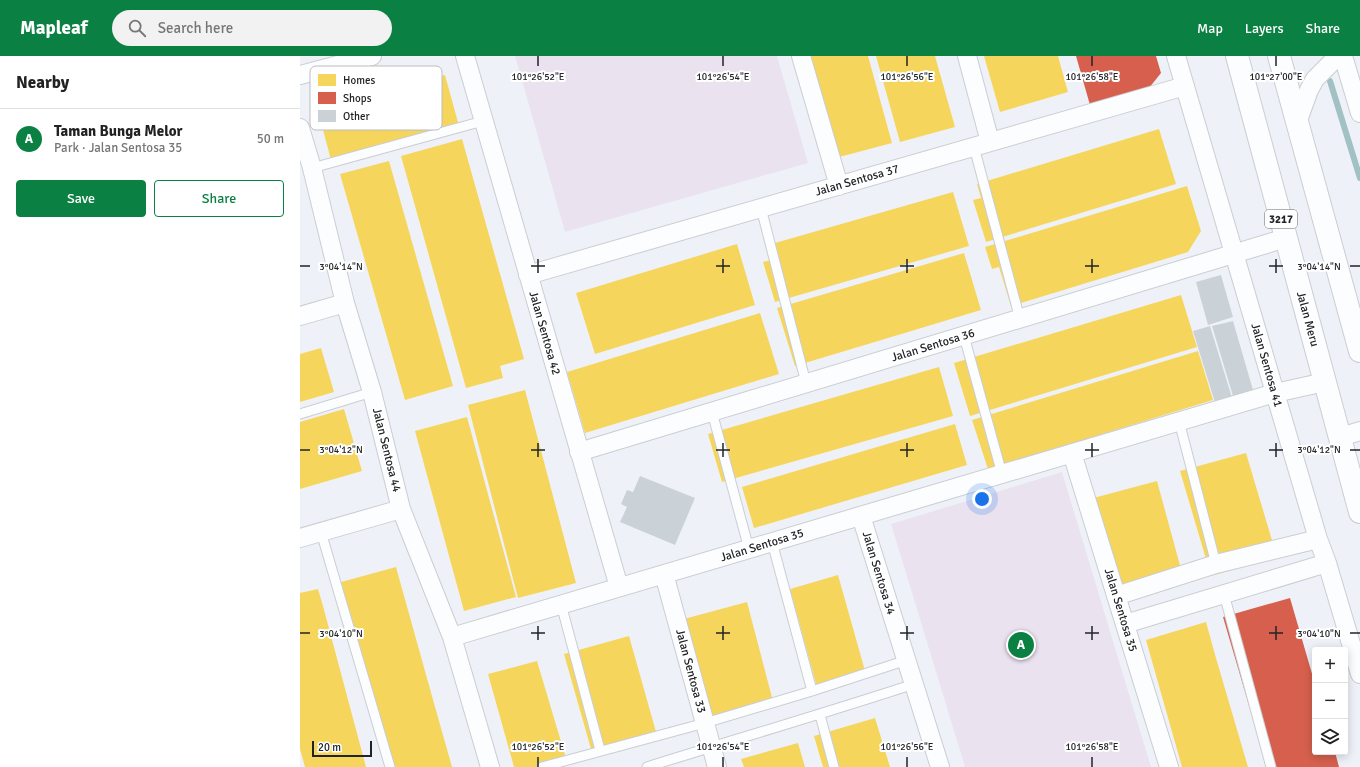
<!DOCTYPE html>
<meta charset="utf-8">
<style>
:root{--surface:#fff;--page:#f2f2f2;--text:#222;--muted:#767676;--line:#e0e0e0;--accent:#0b8043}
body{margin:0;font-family:Signika,sans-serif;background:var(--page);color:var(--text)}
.controls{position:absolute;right:12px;bottom:12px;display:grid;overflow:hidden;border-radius:4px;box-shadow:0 2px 10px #0003}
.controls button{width:36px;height:36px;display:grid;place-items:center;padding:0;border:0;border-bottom:1px solid var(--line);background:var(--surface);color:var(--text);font:20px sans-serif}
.scale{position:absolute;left:12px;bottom:10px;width:60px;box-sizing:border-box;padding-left:4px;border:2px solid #212427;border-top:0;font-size:11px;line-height:14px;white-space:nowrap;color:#212427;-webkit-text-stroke:3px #fff;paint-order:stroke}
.you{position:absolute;left:682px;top:443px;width:14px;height:14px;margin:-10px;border:3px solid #fff;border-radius:50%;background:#1a73e8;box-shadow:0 0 0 6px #1a73e833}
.badge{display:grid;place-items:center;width:26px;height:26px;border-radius:50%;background:var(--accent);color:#fff;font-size:13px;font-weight:700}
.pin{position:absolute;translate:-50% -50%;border:2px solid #fff;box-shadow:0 1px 4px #0006}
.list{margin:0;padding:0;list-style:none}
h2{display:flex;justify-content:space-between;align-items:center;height:52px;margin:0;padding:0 16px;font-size:17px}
h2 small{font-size:13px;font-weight:400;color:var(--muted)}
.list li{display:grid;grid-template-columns:26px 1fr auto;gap:12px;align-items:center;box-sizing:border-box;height:60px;padding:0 16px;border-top:1px solid var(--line)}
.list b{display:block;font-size:15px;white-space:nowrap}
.list p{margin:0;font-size:13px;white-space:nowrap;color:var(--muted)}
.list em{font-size:13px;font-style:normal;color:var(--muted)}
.actions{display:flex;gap:8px;padding:12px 16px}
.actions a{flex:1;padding:9px 0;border:1px solid var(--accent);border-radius:4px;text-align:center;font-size:14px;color:var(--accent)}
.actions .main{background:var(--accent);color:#fff}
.icon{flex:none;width:22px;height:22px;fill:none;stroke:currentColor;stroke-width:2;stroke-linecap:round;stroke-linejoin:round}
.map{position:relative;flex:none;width:1060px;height:711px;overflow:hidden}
header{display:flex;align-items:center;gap:24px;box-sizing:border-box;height:56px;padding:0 20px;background:var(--accent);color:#fff}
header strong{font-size:19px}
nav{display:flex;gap:22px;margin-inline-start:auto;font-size:14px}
.search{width:280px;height:36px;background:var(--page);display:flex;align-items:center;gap:10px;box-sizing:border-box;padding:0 14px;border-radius:22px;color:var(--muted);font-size:15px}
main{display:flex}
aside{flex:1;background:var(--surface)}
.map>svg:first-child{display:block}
</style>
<header>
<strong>Mapleaf</strong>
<div class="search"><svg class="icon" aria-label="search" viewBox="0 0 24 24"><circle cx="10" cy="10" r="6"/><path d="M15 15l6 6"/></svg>Search here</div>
<nav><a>Map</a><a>Layers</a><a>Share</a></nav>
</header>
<main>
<aside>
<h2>Nearby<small></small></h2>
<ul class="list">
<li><span class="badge">A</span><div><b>Taman Bunga Melor</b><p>Park · Jalan Sentosa 35</p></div><em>50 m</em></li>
</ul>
<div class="actions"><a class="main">Save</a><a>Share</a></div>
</aside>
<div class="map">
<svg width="1060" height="711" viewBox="0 0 1060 711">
<rect width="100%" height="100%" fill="#eef2f8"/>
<path fill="#ebe2f0" d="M215,0H477L508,107L265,176Z
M762,416L851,711H665L591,468Z"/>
<path fill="#f6d55c" d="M500,0H568L592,87L528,104Z
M576,0H635L655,71L600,86Z
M684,0H758L768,36L700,56Z
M145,19L159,70L31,104L22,70L34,67L29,50Z
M859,73L876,128L686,186L673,144L681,142L677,128Z
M162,83L224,303L200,310L203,322L166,332L101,100Z
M89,105L153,330L105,344L40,118Z
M887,130L901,175L888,196L711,250L699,211L692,213L685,191Z
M653,136L669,190L475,246L463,206L472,204L468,189Z
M437,188L455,249L295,298L276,237Z
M664,197L681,254L495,310L477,252Z
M881,239L897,291L670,360L654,307Z
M460,257L479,318L285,377L267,316Z
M21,292L34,336L0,346V298Z
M898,295L913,344L688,413L672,364Z
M639,311L653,360L422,426L408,378Z
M225,334L276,527L218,542L168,349Z
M44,353L62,415L0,433V366Z
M167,361L216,541L164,555L115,375Z
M655,368L667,409L454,472L442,431Z
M946,397L977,501L911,520L880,415Z
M857,425L884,524L814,543L786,444Z
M96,511L130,633L152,711H86L34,528Z
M538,519L567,622L518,635L490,533Z
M18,533L23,550L66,711H5L0,693V537Z
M447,546L474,649L412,666L384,563Z
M906,566L916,602L948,711H882L861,637L846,584Z
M329,580L358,683L293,700L264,598Z
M237,605L268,709L259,711H214L188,618Z
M575,662L590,711H523L514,680Z
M498,687L505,711H444L441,703Z"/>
<path fill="#d6604d" d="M776,0H856L861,17L849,32L790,49Z
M990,542L1015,628V696H1035L1039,711H967L923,561Z"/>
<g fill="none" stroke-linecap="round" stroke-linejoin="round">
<path stroke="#a2c1c4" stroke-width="6" d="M1030,25L1060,122"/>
</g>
<path fill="#cad2d8" d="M921,219L933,261L908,269L896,226Z
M933,265L953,334L933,340L912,270Z
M910,270L933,345L916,350L893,275Z
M340,420L395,442L375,489L320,466L327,451L321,448L327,434L333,436Z"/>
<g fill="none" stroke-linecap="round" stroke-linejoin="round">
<defs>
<path id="lane" d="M674,91L720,263
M12,112L183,65
M461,152L506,327
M664,280L702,418
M412,356L449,493
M0,358L72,336
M879,365L916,508
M21,476L90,711
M472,486L512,635
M924,538L971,711
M261,548L300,694
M520,659L534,711
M242,711L405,667L512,635L607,604
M347,711C436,683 526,657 614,628"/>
<path id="street" d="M165,0L319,531
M501,0L539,130
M667,0L690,86
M876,0L1018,483L1027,507L1060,618
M1043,0L1060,57
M0,19L72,0
M997,67L1009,34L1015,23L1038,0
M0,72L12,112L45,247L72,336L101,453L152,581L190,711
M228,219L885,30
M0,260L45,247
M1040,381L1060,375
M279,396L986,182
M772,397L869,711
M561,460L640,711
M0,482L101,453
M364,518L417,711
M816,540L916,508L1018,483
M825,568L1027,507
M152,581L975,337L1025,326"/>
<path id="highway" d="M937,0L1060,456
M979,0L1060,295"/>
</defs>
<use href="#lane" stroke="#cacdd1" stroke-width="11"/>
<use href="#street" stroke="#cacdd1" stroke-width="20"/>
<use href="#highway" stroke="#cacdd1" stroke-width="24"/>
<use href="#lane" stroke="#fcfdfe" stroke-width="9"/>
<use href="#street" stroke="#fcfdfe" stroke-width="18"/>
<use href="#highway" stroke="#fcfdfe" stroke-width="22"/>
</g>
<path fill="none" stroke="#212427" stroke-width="1.5" d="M238,0V10M423,0V10M607,0V10M792,0V10M976,0V10M238,203V217M423,203V217M607,203V217M792,203V217M976,203V217M0,210H10M231,210H245M416,210H430M600,210H614M785,210H799M969,210H983M1050,210H1060M238,387V401M423,387V401M607,387V401M792,387V401M976,387V401M0,394H10M231,394H245M416,394H430M600,394H614M785,394H799M969,394H983M1050,394H1060M238,570V584M423,570V584M607,570V584M792,570V584M976,570V584M0,577H10M231,577H245M416,577H430M600,577H614M785,577H799M969,577H983M1050,577H1060M238,701V711M423,701V711M607,701V711M792,701V711"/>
<g text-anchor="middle" stroke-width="4" stroke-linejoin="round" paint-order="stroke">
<rect fill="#fff" stroke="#646668" stroke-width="1" x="965" y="154" width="32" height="18" rx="3"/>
<g font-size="11" font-weight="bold" fill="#212427">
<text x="981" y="167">3217</text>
</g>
<g font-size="12" fill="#212427" stroke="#fff">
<text transform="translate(557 124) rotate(-16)" y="4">Jalan Sentosa 37</text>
<text transform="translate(1008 263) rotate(75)" y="4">Jalan Meru</text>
<text transform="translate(245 277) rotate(74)" y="4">Jalan Sentosa 42</text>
<text transform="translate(633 289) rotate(-17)" y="4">Jalan Sentosa 36</text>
<text transform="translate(967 309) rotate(74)" y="4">Jalan Sentosa 41</text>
<text transform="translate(87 394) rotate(76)" y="4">Jalan Sentosa 44</text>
<text transform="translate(462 489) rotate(-17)" y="4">Jalan Sentosa 35</text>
<text transform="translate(579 517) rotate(73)" y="4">Jalan Sentosa 34</text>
<text transform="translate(821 554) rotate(73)" y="4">Jalan Sentosa 35</text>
<text transform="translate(391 615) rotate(75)" y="4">Jalan Sentosa 33</text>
</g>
</g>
<rect x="10" y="10" width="132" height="64" rx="6" fill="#fff" stroke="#bcbdbe" stroke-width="1"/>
<rect x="18" y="18" width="18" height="12" fill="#f6d55c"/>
<rect x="18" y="36" width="18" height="12" fill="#d6604d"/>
<rect x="18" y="54" width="18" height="12" fill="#cad2d8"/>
<g font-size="11" fill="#212427">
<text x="43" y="28">Homes</text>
<text x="43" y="46">Shops</text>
<text x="43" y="64">Other</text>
</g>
<g font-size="10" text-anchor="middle" fill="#212427" stroke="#fff" stroke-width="4" stroke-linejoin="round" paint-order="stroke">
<text x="238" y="24">101°26'52"E</text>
<text x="423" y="24">101°26'54"E</text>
<text x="607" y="24">101°26'56"E</text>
<text x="792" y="24">101°26'58"E</text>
<text x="976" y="24">101°27'00"E</text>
<text x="41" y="214">3°04'14"N</text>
<text x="1019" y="214">3°04'14"N</text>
<text x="41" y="397">3°04'12"N</text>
<text x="1019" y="397">3°04'12"N</text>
<text x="41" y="581">3°04'10"N</text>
<text x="1019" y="581">3°04'10"N</text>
<text x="238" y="694">101°26'52"E</text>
<text x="423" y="694">101°26'54"E</text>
<text x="607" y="694">101°26'56"E</text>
<text x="792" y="694">101°26'58"E</text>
</g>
</svg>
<div class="controls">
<button>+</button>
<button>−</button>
<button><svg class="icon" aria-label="layers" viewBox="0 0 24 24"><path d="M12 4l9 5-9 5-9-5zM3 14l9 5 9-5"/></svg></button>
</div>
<div class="scale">20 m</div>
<div class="you"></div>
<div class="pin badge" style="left:721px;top:589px">A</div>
</div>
</main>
